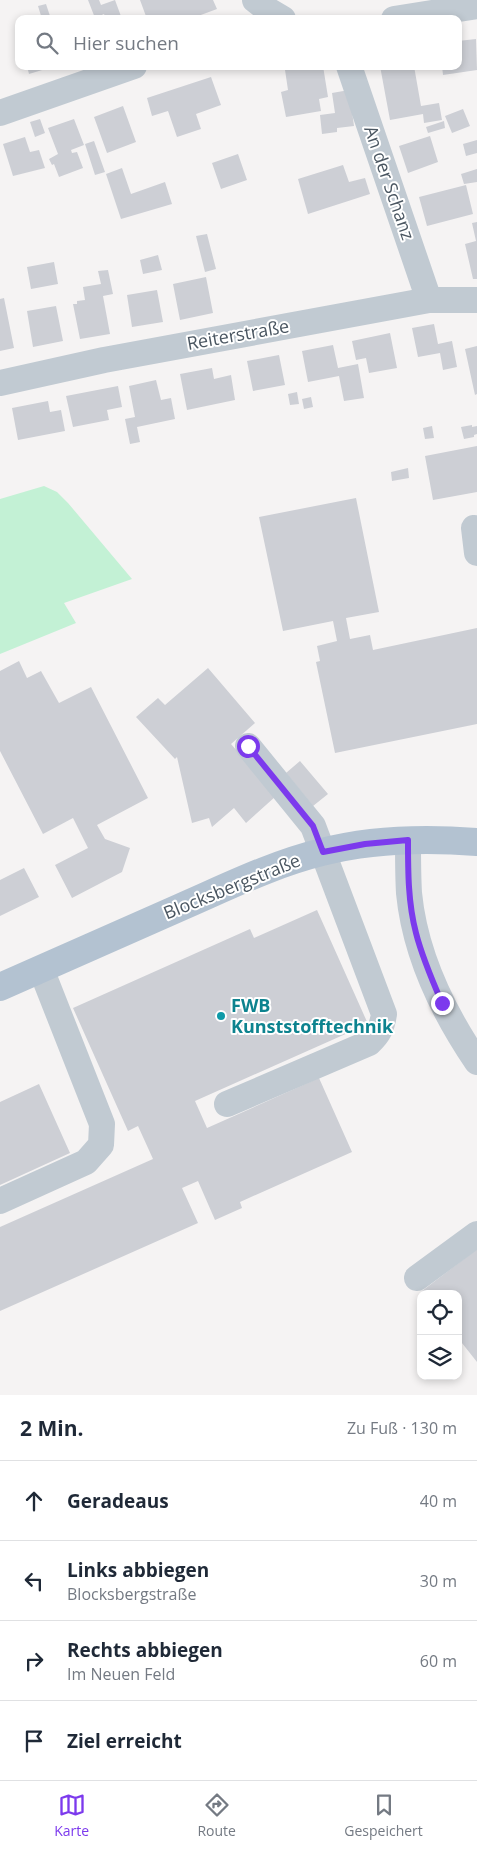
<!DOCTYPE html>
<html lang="de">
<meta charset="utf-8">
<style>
:root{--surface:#fff;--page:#f2f2f3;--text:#1f2937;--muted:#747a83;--line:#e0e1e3;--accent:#7c3aed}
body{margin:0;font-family:"Open Sans",sans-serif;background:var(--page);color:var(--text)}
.controls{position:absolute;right:15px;bottom:15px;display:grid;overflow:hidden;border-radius:10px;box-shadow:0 2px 8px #0003}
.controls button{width:45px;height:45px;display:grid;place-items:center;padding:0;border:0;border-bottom:1px solid var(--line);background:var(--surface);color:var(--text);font:25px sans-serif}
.stop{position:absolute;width:15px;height:15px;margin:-11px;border:4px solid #7c3aed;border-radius:50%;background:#fff}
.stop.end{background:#7c3aed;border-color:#fff;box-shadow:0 1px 5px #0008}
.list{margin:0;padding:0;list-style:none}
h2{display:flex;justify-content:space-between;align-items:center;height:65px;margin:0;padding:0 20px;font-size:21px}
h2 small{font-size:16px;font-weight:400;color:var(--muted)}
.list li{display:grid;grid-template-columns:32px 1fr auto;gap:15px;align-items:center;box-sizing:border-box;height:80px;padding:0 20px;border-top:1px solid var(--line)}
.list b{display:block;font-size:19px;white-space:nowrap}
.list p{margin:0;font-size:16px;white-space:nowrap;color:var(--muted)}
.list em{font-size:16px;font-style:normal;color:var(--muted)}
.icon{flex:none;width:28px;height:28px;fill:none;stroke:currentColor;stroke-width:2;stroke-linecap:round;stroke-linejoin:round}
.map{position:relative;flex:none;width:477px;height:1395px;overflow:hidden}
.search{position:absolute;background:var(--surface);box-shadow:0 2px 8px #0003;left:15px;right:15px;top:15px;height:55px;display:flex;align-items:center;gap:12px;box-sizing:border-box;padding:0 18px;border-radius:10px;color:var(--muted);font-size:19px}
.sheet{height:385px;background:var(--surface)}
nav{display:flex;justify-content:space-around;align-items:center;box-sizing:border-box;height:70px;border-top:1px solid var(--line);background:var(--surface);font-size:14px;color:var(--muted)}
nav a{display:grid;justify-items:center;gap:2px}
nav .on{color:var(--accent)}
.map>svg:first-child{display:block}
</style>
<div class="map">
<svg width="477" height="1395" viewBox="0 0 477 1395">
<rect width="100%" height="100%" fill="#f5f3f3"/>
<path fill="#c3f1d5" d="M44,486L57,492L68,503L132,579L64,603L76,623L0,654V499Z"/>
<path fill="#cdcfd5" d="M88,0H99L101,5L115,0L122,19H106L104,14L95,18Z
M140,0H213L217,9L190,19H147Z
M46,4L51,19H42L38,6Z
M476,39L477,70L443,75L442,66H458V41Z
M27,66H52V67L29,74Z
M307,66H323L328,97L319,99L321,111L286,117L281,92L288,90L285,70Z
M380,66H414L421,106L439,103L442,120L424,123L423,114L390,120Z
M211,77L221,105L196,114L201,129L177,137L168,111L152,116L147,98Z
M349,90L354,126L337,128V132L322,134L320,115L335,113L332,93Z
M123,106L136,142L107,153L94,117Z
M463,109L470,126L452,133L445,116Z
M40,119L45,133L35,137L30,122Z
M74,119L84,145L71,150L72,153L77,152L83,168L59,177L54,164L52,165L49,159L58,154L48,128Z
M444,121L445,128L428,133L426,127Z
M430,136L438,162L408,173L399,146Z
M25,137L30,152L39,150L45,168L13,176L3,144Z
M477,140V153L466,156L463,144Z
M94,141L105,172L95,175L85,144Z
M238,154L247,180L221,189L212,163Z
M343,165L349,182L365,178L370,194L308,214L298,179Z
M122,168L131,194L165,182L172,204L121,219L106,174Z
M477,169V182L464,184L461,174Z
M466,185L473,214L427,226L419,197Z
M477,222V279H473L465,244L476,241L472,223Z
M207,234L216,269L205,272L196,236Z
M158,255L162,270L143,274L140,260Z
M54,262L58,284L31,289L27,267Z
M108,270L113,294L103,296L110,334L80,339L73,304H77V301L85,300L83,287L101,284L98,271Z
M206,277L213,313L180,320L173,284Z
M157,290L163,322L132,327L127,295Z
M4,298L14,348L0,351V299Z
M56,306L63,341L33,347L27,311Z
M434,324L438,344L452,341L457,367L443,370L440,353L418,357L412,328Z
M390,333L397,368L369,373L366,358L356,360L352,341Z
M333,345L338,368L358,364L364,398L344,401L339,376L308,382L302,351Z
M477,346V394L475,395L465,349Z
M279,355L285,385L253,391L247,361Z
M212,368L214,379L231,375L235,400L187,410L180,374Z
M156,380L161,400L171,398L175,419L137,427L140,442L130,444L125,419L135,417L129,386Z
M118,386L122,407L107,410L109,420L73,427L66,396Z
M297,392L299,404L290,405L288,394Z
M311,397L313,407L304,409L302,399Z
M48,401L50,412L61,410L65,431L18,440L12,408Z
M472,425V427L477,426V434L474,435V437L464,439L461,427Z
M432,426L434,438L425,439L423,428Z
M477,446V492L433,500L425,456Z
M408,468L409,478L392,481L391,472Z
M356,498L379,612L346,618L350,639L370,635L373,650L477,628V724L335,753L316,662L320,661L317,646L337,641L333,621L283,631L259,517Z
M19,661L27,678L41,671L59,703L91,687L148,798L97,825L105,839L130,848L122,872L72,898L55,865L88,848L73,818L43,834L0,751V671Z
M208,668L255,723L231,744L276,796L246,823L234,808L212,827L209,818L192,823L177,757L175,759L136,717L158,698L165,705Z
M300,761L328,794L313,806L286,773Z
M24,868L39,897L0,916V880Z
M317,910L368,1024L195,1101L207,1128L319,1078L352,1152L240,1202L242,1208L215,1220L198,1181L182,1188L198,1223L0,1311V1227L153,1159L138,1126L128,1131L73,1008L250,929L254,938Z
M39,1084L70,1153L0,1185V1102Z
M477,1249V1362L458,1338V1294H424L422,1291Z"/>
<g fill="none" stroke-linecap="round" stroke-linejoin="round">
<path stroke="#c1cad2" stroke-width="26" d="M255,0L268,10L283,19
M394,19L477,6
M349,66L429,300
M0,113L134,66
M0,383L104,360L429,300H477
M474,528L477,553
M408,840C408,858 408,876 409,893C415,955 443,1012 477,1062
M227,1104L369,1043C379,1034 382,1027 384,1014L313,826L248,746
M0,1201L86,1162L101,1145L102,1124L41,969
M417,1278L477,1234"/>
<path stroke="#b3c2d1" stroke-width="28" d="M0,987C60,960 121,934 181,907C227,887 273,864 322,852C372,839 426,838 477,842"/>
</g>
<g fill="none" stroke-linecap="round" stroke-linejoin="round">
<path stroke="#7c3aed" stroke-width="6" d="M248,746L313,826L323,852L365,844L408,840C408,871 408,903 416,933C422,957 432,980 442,1003"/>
</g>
<circle fill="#0f9aa8" stroke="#fff" stroke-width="2" cx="221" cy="1016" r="5"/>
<g text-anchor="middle" stroke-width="4" stroke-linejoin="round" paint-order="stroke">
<g font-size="18" fill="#4a5661" stroke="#fff">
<text transform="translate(389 183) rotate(71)" y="6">An der Schanz</text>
<text transform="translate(238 335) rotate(-10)" y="6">Reiterstraße</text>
<text transform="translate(232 887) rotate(-22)" y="6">Blocksbergstraße</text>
</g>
<g font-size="18" font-weight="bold" fill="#0d838f" stroke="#fff" text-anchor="start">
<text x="231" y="1012">FWB<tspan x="231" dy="21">Kunststofftechnik</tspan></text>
</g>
</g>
</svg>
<div class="controls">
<button><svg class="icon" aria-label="locate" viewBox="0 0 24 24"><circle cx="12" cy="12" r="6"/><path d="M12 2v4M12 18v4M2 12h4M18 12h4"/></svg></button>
<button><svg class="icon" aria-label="layers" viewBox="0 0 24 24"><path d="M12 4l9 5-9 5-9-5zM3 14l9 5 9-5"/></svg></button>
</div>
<div class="stop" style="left:248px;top:746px"></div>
<div class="stop end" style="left:442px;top:1003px"></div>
<div class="search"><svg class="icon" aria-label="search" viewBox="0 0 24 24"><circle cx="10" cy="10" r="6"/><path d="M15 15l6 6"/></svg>Hier suchen</div>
</div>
<section class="sheet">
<h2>2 Min.<small>Zu Fuß · 130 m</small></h2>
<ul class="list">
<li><svg class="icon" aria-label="ahead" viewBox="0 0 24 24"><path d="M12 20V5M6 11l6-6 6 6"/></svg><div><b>Geradeaus</b></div><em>40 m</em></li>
<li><svg class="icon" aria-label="left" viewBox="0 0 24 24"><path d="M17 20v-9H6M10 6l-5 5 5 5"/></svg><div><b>Links abbiegen</b><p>Blocksbergstraße</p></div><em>30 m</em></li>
<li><svg class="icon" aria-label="right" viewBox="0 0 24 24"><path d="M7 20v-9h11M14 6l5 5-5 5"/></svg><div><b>Rechts abbiegen</b><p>Im Neuen Feld</p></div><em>60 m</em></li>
<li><svg class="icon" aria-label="arrive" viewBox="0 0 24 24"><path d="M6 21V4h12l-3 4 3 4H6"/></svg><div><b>Ziel erreicht</b></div></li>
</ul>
</section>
<nav>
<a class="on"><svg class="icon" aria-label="map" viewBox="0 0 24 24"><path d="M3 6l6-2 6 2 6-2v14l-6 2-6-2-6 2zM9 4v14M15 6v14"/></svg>Karte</a>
<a><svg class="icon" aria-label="directions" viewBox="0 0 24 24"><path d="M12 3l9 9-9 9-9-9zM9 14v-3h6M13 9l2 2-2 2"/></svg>Route</a>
<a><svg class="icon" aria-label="saved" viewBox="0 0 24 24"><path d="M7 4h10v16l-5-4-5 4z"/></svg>Gespeichert</a>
</nav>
